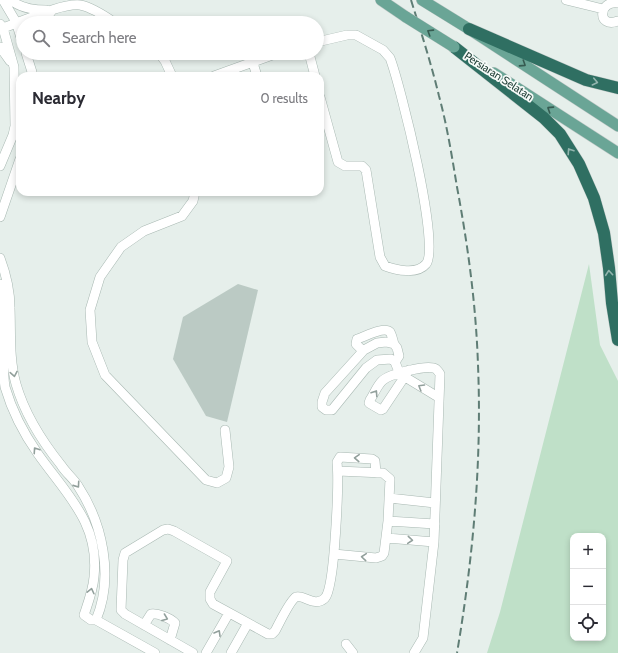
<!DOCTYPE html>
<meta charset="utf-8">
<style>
:root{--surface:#fff;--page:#f2f2f3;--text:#2b2b33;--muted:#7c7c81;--line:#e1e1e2}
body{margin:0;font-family:Cabin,sans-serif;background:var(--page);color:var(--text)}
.controls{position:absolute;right:12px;bottom:12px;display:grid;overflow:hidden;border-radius:8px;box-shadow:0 2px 6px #0003}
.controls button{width:36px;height:36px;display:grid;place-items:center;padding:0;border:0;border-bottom:1px solid var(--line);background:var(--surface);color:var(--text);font:20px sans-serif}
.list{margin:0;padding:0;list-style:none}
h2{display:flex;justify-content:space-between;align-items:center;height:52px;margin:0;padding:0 16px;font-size:17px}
h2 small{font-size:13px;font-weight:400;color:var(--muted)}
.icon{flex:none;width:22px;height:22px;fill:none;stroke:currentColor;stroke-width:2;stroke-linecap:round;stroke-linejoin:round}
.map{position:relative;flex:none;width:618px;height:653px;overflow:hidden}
.search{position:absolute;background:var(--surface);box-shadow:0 2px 6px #0003;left:16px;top:16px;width:308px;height:44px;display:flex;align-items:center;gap:10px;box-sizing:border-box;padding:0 14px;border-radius:22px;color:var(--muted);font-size:15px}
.panel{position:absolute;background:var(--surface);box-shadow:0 2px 6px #0003;left:16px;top:72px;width:308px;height:124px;border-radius:12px}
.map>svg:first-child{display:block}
</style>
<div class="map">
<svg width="618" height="653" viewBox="0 0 618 653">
<rect width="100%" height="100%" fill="#e6efeb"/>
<path fill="#bfe0c8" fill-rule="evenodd" d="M589,264L600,345L618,381V653H487L500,612ZM573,536H603V638H573Z"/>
<path fill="#bbcac4" d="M238,284L258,290L227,422L206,416L173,359L183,317Z"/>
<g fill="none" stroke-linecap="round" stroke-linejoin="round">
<defs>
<path id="minor" d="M3,0L16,22L23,44
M11,0C20,8 34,10 46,10
M566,0L603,9
M618,3C598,0 597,29 618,21
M40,23L51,12
M0,24L3,28L14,67L15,126L13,135L0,166
M0,29C19,23 61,3 80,5C91,7 105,16 115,23
M317,42L347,35H356L383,50L390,58C400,84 441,247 426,264C417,275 396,270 385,266L380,257L366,170L362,166H345L338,162L320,97
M0,47L10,61
M26,53L32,72V76
M159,53L165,61L172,76
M309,53L315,76
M253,63L257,76
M214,76L278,53
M195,192L193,201L182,216L144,231L121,247L100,277L90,310L92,342L105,375L206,480L217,483L226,478L229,467L225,430
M0,217L20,159
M0,258C6,274 10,291 10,308C11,333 9,359 16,384C25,415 41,440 61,465C66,473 74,479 78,486C103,524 114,577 96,620
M0,284C9,316 0,354 5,387C12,411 24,434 38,454C66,494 100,523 94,577C93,590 88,603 84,615L91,620H96L155,653
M364,350L360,348L356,344L357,339C364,337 384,326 390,332C392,335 393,341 394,344
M395,362L399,356L397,348L394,344L386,342L377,343L364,350L325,393L322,402V407L326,410H332L366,368L377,360L391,359L395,362L399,372
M409,370L383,409L381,410L369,403L370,400C374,394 377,386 382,381C389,374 428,364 436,369C437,370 439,372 440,374L434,542L423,638L414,653
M405,377L438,397
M389,498L435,503
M388,521L435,524
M387,538L434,542
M334,554L376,558L382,556L384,553L388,521L390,479L383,473L338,471
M144,625L151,614C158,613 170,618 175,623L170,640
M346,644L353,653
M193,653L125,614L121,610L123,560L125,553L163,530L168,529L174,531L227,561L210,592V599L213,604L268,634H272L275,631C279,624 290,600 296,597C303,594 315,608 325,598C335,587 339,482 337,462L340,457L372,459L375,461L376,473
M206,653L229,613
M231,653L248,623"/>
<path id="major" d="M381,0L406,17
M422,0L469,29L618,126
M494,73L618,153"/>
<path id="highway" d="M469,29L586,80L618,88
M454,47L544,118L560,134L579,164L594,198L604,233L609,268L612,303L618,340"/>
</defs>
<use href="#minor" stroke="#a8b8b2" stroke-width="10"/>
<use href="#major" stroke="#c2cac8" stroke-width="12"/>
<use href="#highway" stroke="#c2cac8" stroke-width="13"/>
<use href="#minor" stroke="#fff" stroke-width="9"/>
<use href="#major" stroke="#6aa596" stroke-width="11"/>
<use href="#highway" stroke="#2f6f62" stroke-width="12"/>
<path stroke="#5f7d75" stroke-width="2" stroke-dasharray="8 4" stroke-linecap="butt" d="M411,0C421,32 431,63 439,96C447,125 452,157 457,187C468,246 476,305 478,365C482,462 473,558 457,653"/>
<defs>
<path id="major-bridge" d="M406,17L454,47"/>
</defs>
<use href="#major-bridge" stroke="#c2cac8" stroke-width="12" stroke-linecap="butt"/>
<use href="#major-bridge" stroke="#6aa596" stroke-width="11"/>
</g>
<defs><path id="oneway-chevron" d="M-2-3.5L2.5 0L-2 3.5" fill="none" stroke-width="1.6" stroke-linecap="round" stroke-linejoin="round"/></defs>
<g stroke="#365b51">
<use href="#oneway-chevron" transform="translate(430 32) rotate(-148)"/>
<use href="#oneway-chevron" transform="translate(523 64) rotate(33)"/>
<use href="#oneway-chevron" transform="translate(550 109) rotate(-147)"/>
</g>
<g stroke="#93b5ae">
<use href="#oneway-chevron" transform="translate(595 82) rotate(13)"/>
<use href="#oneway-chevron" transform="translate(570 151) rotate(-123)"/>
<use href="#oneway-chevron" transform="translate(609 273) rotate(-95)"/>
</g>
<g stroke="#92a09c">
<use href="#oneway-chevron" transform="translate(14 374) rotate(80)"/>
<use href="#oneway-chevron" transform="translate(421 387) rotate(-149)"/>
<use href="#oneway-chevron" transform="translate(375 393) rotate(-57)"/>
<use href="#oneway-chevron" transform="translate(36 450) rotate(-124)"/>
<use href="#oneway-chevron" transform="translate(357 458) rotate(-177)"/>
<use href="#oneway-chevron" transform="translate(77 485) rotate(55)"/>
<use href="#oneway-chevron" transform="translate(410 540) rotate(5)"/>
<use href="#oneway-chevron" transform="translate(364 557) rotate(-175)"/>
<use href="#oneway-chevron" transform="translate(91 591) rotate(-77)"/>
<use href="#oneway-chevron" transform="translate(165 618) rotate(21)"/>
<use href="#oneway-chevron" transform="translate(218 633) rotate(-60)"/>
</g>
<g text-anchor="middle" stroke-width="3.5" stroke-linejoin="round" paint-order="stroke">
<g font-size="11" fill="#24423a" stroke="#f7fbf9">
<text transform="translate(499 76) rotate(33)" y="4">Persiaran Selatan</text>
</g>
</g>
</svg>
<div class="controls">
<button>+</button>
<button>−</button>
<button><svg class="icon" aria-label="locate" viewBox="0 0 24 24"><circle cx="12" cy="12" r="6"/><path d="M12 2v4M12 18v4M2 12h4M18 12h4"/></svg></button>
</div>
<div class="search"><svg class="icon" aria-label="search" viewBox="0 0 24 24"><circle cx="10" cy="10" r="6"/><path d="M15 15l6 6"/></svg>Search here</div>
<section class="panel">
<h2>Nearby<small>0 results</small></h2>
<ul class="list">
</ul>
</section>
</div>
